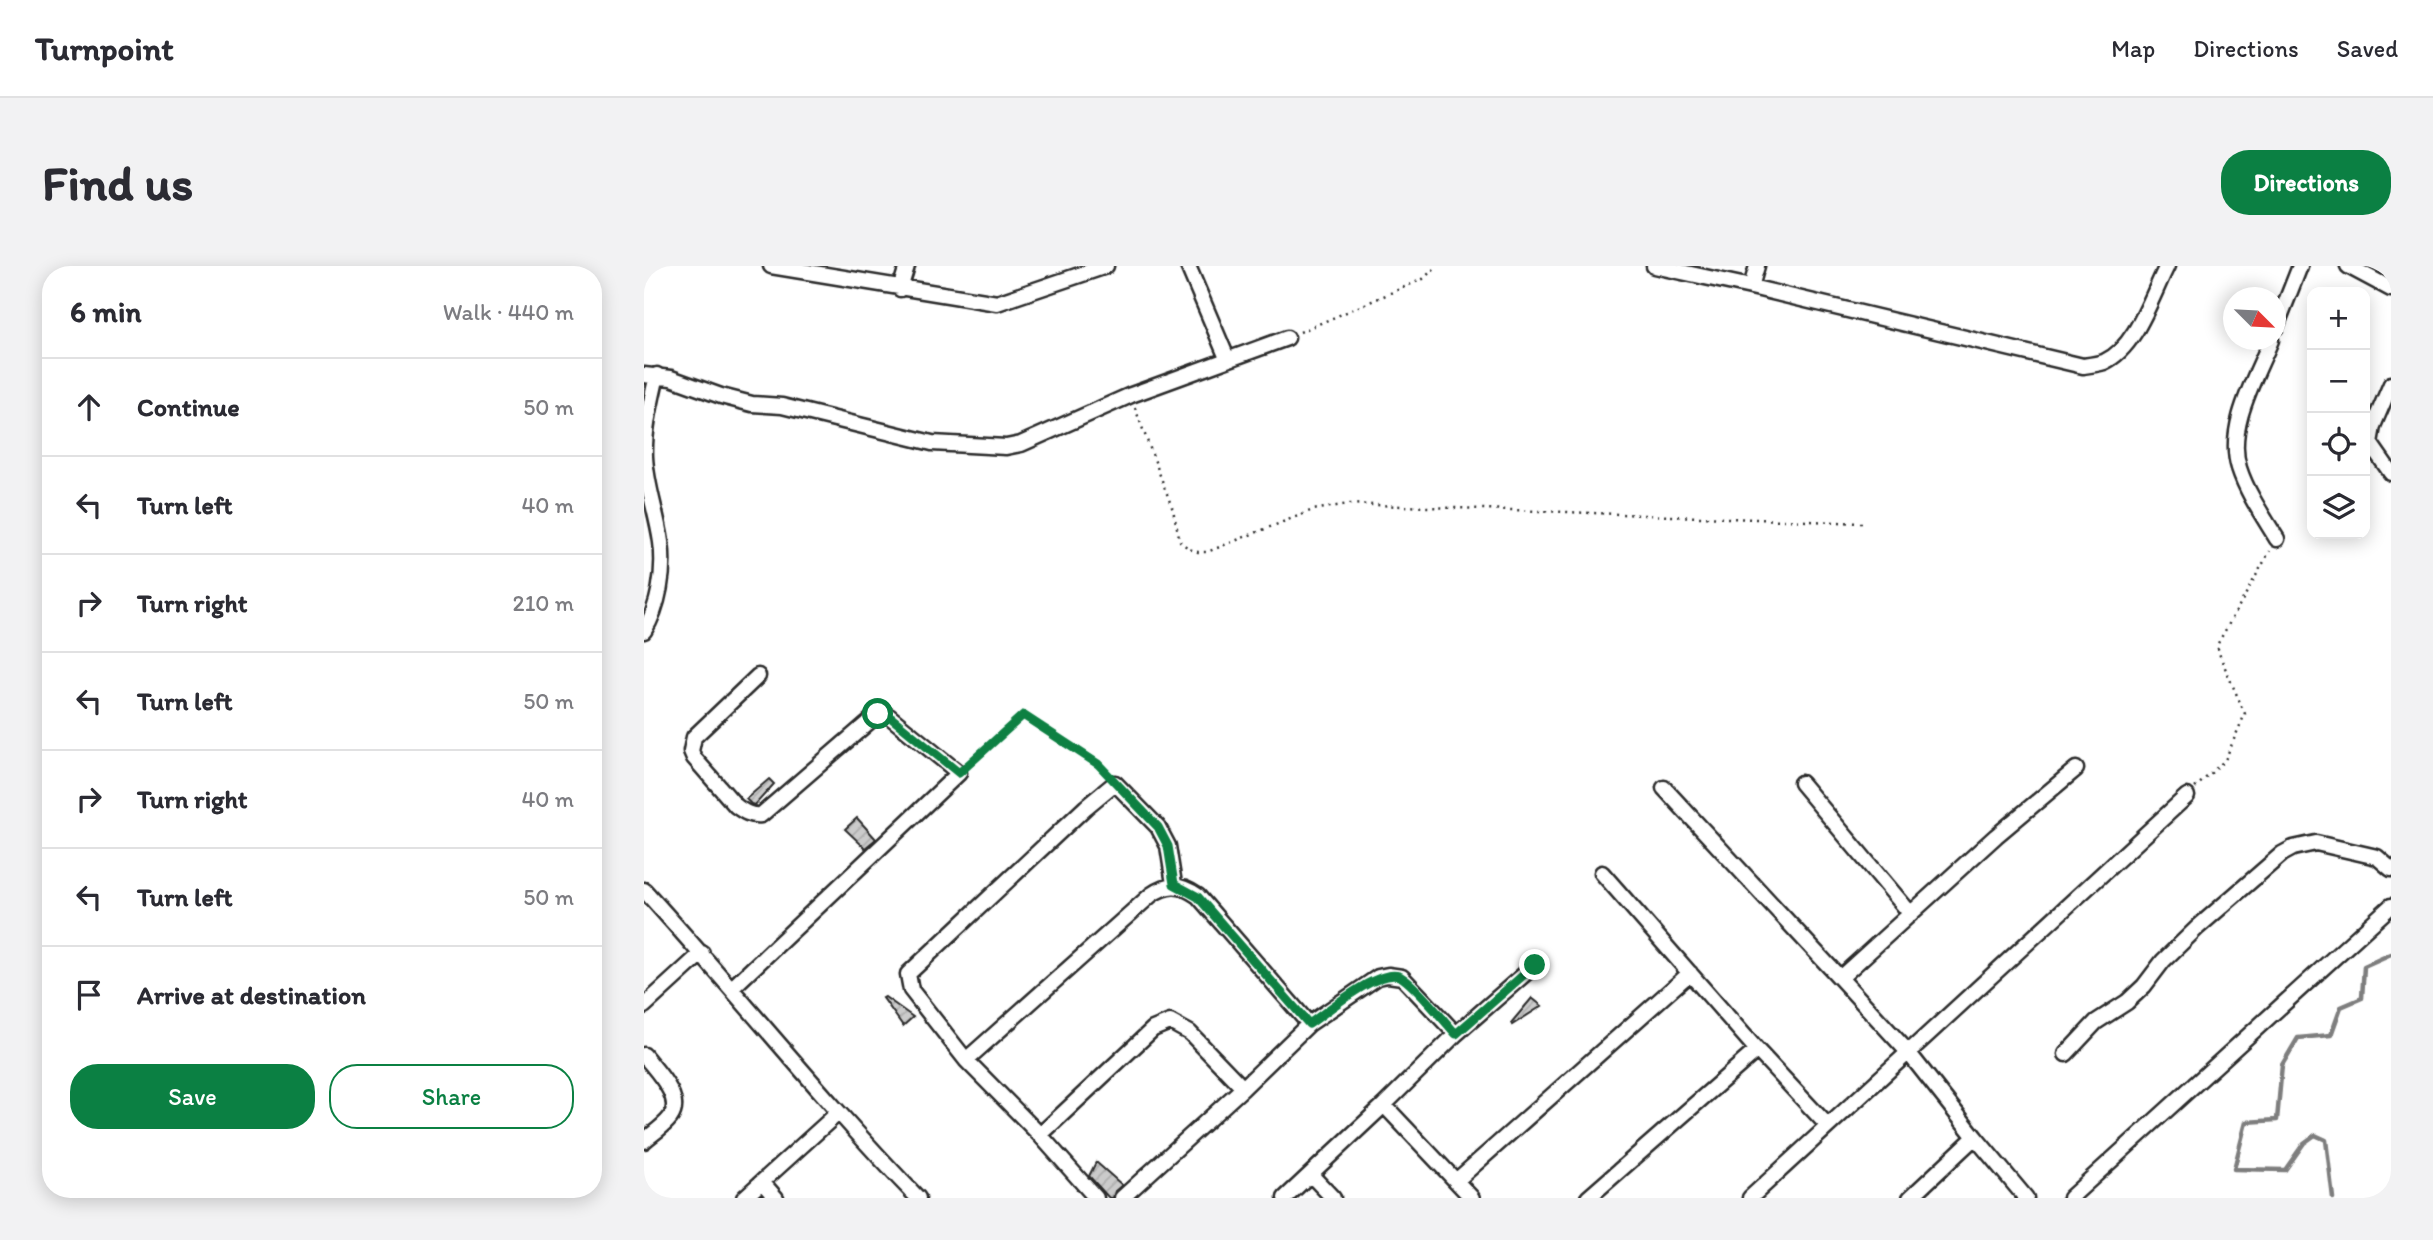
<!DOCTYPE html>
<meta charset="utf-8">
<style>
:root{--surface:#fff;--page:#f2f2f3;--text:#2b2b33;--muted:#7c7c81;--line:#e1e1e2;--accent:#0b8043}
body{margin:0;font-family:Itim,sans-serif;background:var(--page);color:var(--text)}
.controls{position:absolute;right:21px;top:21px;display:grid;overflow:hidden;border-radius:14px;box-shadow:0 4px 18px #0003}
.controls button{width:63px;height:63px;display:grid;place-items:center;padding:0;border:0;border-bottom:2px solid var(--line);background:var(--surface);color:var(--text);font:35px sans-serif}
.compass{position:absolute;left:1579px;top:21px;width:63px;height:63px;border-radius:50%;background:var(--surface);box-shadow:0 4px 18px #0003;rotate:114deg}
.stop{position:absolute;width:21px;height:21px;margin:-16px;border:5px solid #0b8043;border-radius:50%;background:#fff}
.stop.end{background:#0b8043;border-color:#fff;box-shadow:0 2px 7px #0008}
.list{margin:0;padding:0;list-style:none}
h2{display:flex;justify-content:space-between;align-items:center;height:91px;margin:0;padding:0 28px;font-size:30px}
h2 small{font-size:23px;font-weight:400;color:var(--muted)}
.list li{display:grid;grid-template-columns:46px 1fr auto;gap:21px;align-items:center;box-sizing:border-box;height:98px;padding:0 28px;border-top:2px solid var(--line)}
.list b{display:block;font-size:26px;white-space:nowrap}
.list em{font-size:23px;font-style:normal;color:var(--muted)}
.actions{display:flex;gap:14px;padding:21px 28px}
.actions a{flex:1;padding:16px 0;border:2px solid var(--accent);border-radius:28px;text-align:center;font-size:24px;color:var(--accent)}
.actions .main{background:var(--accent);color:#fff}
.icon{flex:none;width:38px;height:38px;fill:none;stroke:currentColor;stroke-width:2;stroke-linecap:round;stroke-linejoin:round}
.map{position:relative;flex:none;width:1747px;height:932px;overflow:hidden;border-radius:28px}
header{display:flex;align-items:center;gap:42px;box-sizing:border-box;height:98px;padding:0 35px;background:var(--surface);border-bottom:2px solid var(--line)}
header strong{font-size:33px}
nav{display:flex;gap:38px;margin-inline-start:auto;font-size:24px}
.intro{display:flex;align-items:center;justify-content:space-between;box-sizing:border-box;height:168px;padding:0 42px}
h1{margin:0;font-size:49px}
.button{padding:18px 32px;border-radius:28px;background:var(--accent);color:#fff;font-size:24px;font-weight:700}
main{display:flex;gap:42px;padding:0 42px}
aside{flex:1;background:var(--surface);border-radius:28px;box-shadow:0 4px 18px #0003}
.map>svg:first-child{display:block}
</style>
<header>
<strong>Turnpoint</strong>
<nav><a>Map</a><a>Directions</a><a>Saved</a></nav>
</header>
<div class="intro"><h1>Find us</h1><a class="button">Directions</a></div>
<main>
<aside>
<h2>6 min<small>Walk · 440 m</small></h2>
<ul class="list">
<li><svg class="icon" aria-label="ahead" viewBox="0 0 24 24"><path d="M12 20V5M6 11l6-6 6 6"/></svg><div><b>Continue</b></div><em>50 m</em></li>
<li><svg class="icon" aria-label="left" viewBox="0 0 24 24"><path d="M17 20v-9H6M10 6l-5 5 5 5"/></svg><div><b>Turn left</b></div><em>40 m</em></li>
<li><svg class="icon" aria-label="right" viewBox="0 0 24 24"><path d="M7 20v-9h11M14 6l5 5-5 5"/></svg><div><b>Turn right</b></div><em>210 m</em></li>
<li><svg class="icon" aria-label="left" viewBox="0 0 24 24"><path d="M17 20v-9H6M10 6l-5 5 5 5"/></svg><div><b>Turn left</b></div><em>50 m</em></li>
<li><svg class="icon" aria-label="right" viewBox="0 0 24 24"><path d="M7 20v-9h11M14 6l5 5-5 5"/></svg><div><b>Turn right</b></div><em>40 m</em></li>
<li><svg class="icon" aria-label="left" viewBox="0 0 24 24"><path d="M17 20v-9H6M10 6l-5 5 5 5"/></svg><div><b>Turn left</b></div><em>50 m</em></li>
<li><svg class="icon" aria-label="arrive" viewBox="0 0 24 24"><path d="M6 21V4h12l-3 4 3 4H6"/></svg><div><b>Arrive at destination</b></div></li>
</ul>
<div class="actions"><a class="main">Save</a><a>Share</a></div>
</aside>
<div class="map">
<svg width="1747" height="932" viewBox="0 0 1747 932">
<defs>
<pattern id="building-hatch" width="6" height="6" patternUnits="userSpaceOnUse" patternTransform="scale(1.75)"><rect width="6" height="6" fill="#cbcbcb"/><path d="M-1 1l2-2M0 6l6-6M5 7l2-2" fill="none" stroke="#aeaeae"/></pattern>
</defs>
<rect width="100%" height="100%" fill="#fff"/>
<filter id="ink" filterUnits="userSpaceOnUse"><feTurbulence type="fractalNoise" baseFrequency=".0143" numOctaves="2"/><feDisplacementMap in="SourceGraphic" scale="14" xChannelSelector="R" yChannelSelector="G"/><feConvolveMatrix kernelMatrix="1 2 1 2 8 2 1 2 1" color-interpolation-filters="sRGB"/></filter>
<g filter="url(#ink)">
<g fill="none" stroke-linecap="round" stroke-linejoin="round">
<path stroke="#7e7e7e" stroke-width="4.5" d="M1689,932L1682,874L1671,869L1660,877L1641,904L1590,903L1602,856L1633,854L1638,799L1654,772L1687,769L1697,741L1718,732L1720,700L1747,688"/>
</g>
<path fill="url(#building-hatch)" stroke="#2b2b2b" stroke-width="2" d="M125,513L130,518L111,539L107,538L102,533Z
M213,552L232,573L221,582L201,563Z
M241,731L269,751L259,760L239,732Z
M888,732L898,740L868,759L867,757Z
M452,896L478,919L471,925L469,932H465L445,910Z"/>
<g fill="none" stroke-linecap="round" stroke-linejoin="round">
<defs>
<path id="minor" d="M127,0L353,37L462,0
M544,0L583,92
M1010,0L1107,21L1439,100C1446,99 1454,98 1460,96C1492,82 1508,29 1523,0
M1704,0L1747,23
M1107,21L1113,0
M256,23L263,0
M1632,61L1656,0
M1627,74C1612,111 1582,161 1595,202C1603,227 1619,250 1633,273
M0,109L27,112L77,130L108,138L138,140L288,177L362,181L377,178L487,129L643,72
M1747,118L1729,160L1726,177L1747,207
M0,365C15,341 21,305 17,276C13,247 2,219 1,190C0,163 7,136 13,109
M1157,517L1266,647
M1020,522L1196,712
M958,607L1113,784L1184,860
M0,624C93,726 178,833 274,932
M88,722L315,507L245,450L234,448L117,549C107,550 100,546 92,540L50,492L47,485L50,471L114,410
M0,740L58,687
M1422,788L1452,756L1483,736L1500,720L1519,695L1554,661L1638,588L1649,582L1672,577L1733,591L1747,603
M0,789C11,804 41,832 26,852C19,861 8,868 0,875
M322,794L507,629C524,617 537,618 554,630L665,758
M740,839L812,768L891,699
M396,869L322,794L267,724L264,708L442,541L471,517L514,561L524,580L530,618
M1331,871L1382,932
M667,909L689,932
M812,915L1046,707
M118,916L132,932
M100,932L194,847
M452,932L396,869L509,763L526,756L546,767L599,822
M478,932L599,822L665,758L734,711L744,709L758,711L812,768
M641,932L740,839L828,932
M944,932L1113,784
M1106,932L1543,530
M1266,932L1331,871L1264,786L1196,712L1352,570L1432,503
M1426,932L1747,640"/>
</defs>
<use href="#minor" stroke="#2b2b2b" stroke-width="19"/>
<path stroke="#2b2b2b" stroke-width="2.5" stroke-dasharray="2 5" stroke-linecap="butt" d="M656,66L779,13L793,0
M491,142L529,244L536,275L545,283L554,286H563L669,244L704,238L1219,257
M324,499L378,449L454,498L462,506
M1551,522L1581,494L1601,448L1576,390L1573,379L1626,285"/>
<use href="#minor" stroke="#fff" stroke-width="14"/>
</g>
</g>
<g fill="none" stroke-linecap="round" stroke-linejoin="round" filter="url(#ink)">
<path stroke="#0b8043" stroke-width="9" d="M234,448L245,450L315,507L379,449L454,498L514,561L524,580L530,618L554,631L665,758C684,745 733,703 755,710C767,714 802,757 812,768L891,699"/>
</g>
</svg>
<div class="controls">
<button>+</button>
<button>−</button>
<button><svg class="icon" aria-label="locate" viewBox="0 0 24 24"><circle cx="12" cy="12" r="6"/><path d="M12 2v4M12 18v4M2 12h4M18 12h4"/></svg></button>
<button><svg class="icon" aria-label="layers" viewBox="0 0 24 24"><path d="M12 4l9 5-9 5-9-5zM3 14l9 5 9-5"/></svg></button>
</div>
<svg class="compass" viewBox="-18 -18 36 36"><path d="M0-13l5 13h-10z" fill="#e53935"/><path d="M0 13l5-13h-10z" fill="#7c7c81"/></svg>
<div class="stop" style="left:234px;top:448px"></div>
<div class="stop end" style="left:891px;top:699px"></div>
</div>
</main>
